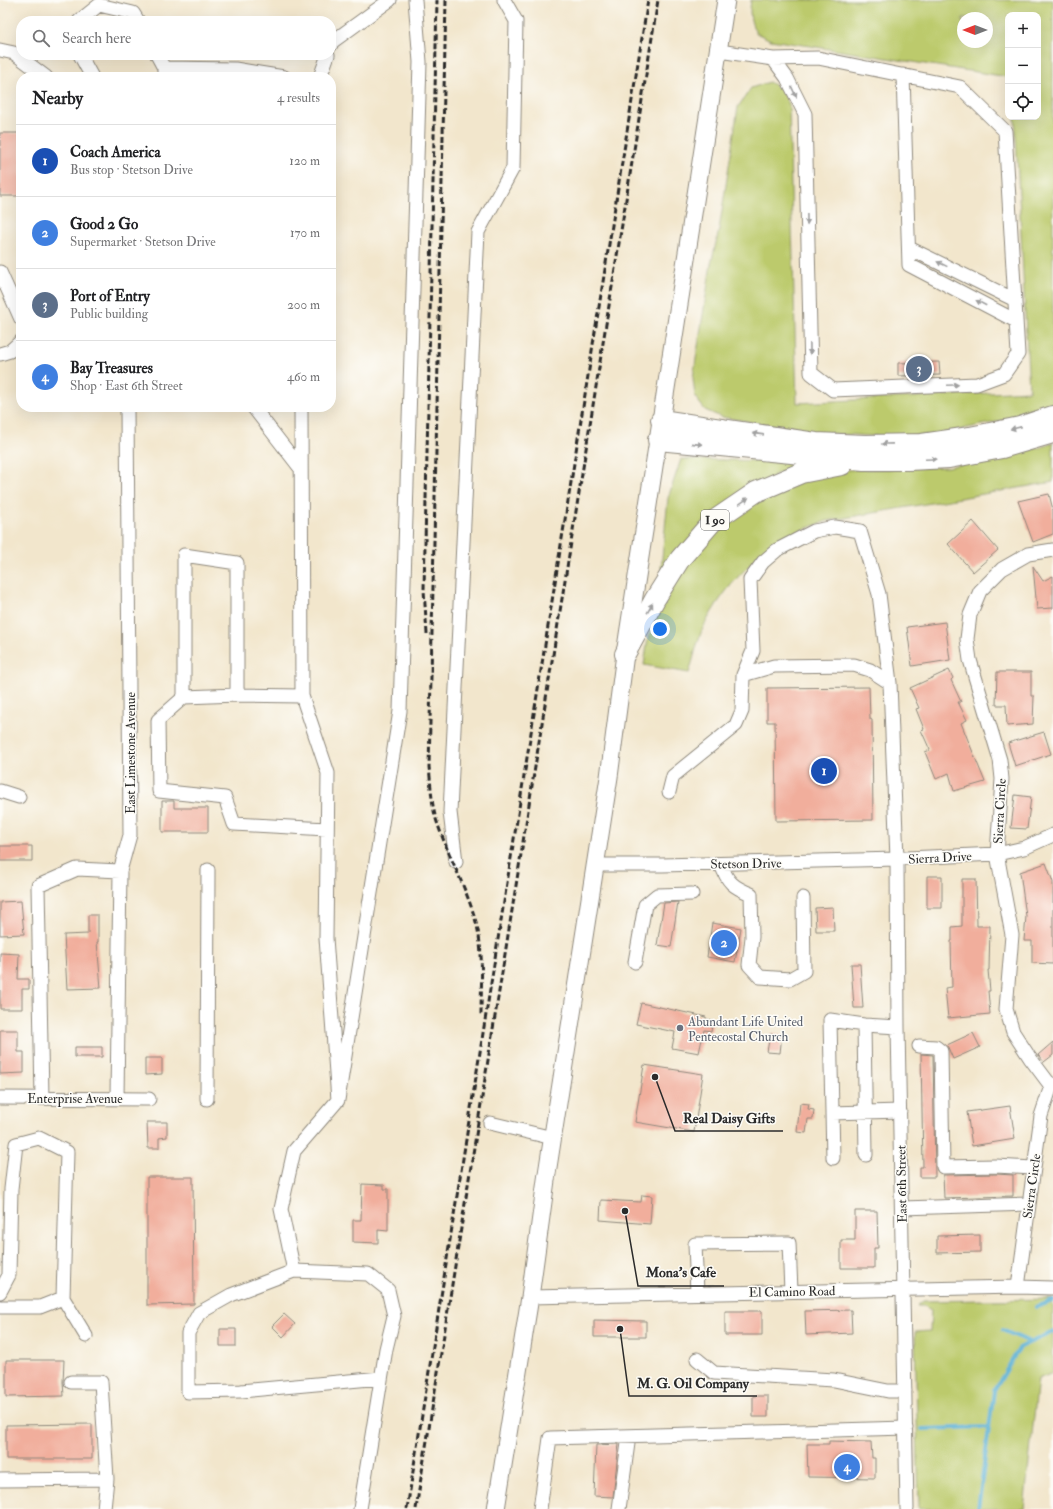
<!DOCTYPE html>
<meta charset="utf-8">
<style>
:root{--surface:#fff;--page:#f6f6f6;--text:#202124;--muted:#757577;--line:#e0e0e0;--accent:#111827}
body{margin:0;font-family:"IM FELL Double Pica",serif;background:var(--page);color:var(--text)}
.controls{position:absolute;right:12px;top:12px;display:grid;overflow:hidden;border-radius:8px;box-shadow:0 4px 16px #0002}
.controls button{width:36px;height:36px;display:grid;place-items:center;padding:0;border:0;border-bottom:1px solid var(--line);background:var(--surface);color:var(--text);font:20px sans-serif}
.compass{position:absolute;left:957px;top:12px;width:36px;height:36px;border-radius:50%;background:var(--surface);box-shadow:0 4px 16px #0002;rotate:270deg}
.you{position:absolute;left:660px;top:629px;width:14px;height:14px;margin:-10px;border:3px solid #fff;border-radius:50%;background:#1a73e8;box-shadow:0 0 0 6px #1a73e833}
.badge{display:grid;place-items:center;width:26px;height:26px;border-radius:50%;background:var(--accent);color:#fff;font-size:13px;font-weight:700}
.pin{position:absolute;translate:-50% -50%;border:2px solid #fff;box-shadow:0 1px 4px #0006}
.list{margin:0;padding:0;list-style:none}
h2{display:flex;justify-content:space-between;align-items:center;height:52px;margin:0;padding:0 16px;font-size:17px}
h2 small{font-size:13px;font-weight:400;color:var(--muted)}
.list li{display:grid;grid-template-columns:26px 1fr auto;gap:12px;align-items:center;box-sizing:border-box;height:72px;padding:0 16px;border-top:1px solid var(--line)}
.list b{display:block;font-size:15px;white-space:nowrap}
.list p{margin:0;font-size:13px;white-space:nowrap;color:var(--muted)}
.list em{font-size:13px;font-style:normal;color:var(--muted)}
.icon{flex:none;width:22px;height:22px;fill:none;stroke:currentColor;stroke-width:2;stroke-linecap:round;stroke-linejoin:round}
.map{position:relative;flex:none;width:1053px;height:1509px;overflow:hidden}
.search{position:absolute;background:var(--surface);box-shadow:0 4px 16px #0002;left:16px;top:16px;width:320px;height:44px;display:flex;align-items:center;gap:10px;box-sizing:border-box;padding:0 14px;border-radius:16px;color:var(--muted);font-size:15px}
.panel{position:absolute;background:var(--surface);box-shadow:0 4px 16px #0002;left:16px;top:72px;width:320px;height:340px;border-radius:16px}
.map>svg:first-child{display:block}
</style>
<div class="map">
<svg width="1053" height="1509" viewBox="0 0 1053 1509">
<rect width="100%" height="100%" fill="#fdfcf7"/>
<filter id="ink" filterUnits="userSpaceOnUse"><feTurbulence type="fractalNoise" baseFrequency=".025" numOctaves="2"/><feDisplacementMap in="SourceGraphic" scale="8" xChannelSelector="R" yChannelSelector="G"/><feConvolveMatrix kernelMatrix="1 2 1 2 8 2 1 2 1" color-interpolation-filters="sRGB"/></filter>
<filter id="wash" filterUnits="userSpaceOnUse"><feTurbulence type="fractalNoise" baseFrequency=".012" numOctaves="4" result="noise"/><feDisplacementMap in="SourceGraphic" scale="16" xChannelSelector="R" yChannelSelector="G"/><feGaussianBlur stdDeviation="0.9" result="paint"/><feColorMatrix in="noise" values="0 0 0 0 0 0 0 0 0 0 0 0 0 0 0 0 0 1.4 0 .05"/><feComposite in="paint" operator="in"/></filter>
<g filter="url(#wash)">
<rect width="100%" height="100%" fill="#f2e6cc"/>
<path fill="#bcca6c" stroke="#747a4c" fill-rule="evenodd" d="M751,0H1053V408L1035,414L934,435L870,436L811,432L721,417L705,410L695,397L693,378L711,264L719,230L738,107L751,88L769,82L781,89L789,104L791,188L797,403L1029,391L1015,117H1038V15H1008V77L771,40L756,33C750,22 749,13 751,0ZM963,18H987V42H963Z
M1053,443V482L827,521C817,525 805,528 795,533C756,553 724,587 704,626C697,640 694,658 689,673L644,665L648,638L662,603L685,564L717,528L759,498L804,477L843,470L948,467L1039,448Z
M681,459L815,462L776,474L665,568H661L668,498Z
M1053,1299V1373L1038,1379L1024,1509H919L915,1332L930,1331L931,1310L924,1306H917L923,1301Z"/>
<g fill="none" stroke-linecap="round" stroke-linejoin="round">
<path stroke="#57afd4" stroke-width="4" d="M1036,1307L1053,1301
M1002,1330L1030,1342
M922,1429L989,1427
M978,1509L994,1391L1020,1347L1053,1332"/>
</g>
<g id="blocks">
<path fill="#f1ae9c" d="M0,133H21V196H0Z
M939,362L940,375L898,376V363Z
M1049,494L1053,510V534L1033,542L1018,501Z
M973,521L998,550L973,572L948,544Z
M1033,566L1043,581L1053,576V608L1037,609Z
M945,622L950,660L912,666L907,627Z
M949,670L953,678L951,680L961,702H958L967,720L961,723L985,782L954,791L949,773L936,779L925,752L930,750L921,730L924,729L916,709L919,708L910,688Z
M997,672H1031V696H1034L1033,724L1007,726L1006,705H996Z
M869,687L870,719L872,720L873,820L776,821L775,722H767V688Z
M1044,732L1051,754L1015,766L1008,743Z
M1015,795L1031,797L1027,829L1011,828Z
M162,801H174V808H208V832H162Z
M0,846H32V861H0Z
M1046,863L1053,882V964L1032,963V941H1024L1026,916L1020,872Z
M927,876H942V908H927Z
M962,879H976L977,926H990L989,970H988L990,991H988L990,1014L948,1018L945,988L952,987L951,941H952V927L962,926Z
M21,901L24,934L0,935V902Z
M678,902L671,947L657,945L664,903Z
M833,907L834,931H816L815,908Z
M88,915H98V942H97L101,988L67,989L64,935L88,934Z
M712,923L741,928L735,962L707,957Z
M0,953L19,954L18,979H29V989H22V1009H0Z
M851,964H860L863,1008H854Z
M641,1003L706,1017V1019L713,1020L711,1031L704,1030L699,1053L672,1048L675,1032L636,1024Z
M0,1030H18V1052H24V1073L0,1074Z
M973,1033L980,1047L953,1059L947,1045Z
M770,1034L782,1035L780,1053L767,1052Z
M1053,1042V1055L1044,1062L1038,1055Z
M75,1047H102V1057H75Z
M921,1054L933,1055L935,1177H920V1167H923Z
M145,1058H162V1074L145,1075Z
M644,1065L703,1074L694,1132L635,1122Z
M800,1103L809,1104L808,1109L814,1110L813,1119H808L806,1133L797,1132Z
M1010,1106L1015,1139L972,1146L967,1112Z
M147,1122H167V1137L159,1138V1148H148Z
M996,1174L1013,1175V1196L944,1198L943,1175Z
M147,1177H193L194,1304L147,1305Z
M362,1184L384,1185V1189H388V1231L378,1230V1243L353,1242V1220H361Z
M642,1195L652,1196L650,1224L600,1220L601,1200L641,1202Z
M855,1211H877L878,1248H874V1268H841V1240H855Z
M980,1235V1252L937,1253V1236Z
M851,1310L852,1333L806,1335L805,1311Z
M725,1311H762V1335H725Z
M284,1314L295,1324L283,1337L272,1326Z
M594,1320L646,1321V1337H594Z
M220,1329H236V1346H220Z
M6,1360H64L63,1382L64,1396L6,1397Z
M753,1396H768V1417H753Z
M92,1424V1459H6V1425Z
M829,1441L871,1442L872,1458H875V1478L808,1477L807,1444H829Z
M619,1444L613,1497L594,1496L596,1445Z"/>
</g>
</g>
<g filter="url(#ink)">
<use href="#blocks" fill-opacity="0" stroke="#8e887c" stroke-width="1"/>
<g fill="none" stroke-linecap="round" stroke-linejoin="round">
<defs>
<path id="minor" d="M79,21L99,5L133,13L138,21
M331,45L332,42L390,0
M0,50L14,53L46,77
M719,51L773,59L818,58L960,87L1005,131L1018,354L1004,374L977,384L833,390L811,373L805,114L787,78L773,59
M80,55L92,77
M157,55L164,68V77
M164,68L235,69L284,77
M903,75L909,265L1016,321
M320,77L328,55
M909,248L1015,300
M0,272L21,319
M0,354L10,351L21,341
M253,407L301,469
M301,407L302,696L328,773L326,938L338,1100L400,711L420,62L415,0
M743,675L753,651L750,580L763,562L777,550L814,531L835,527L860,531L879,594L890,683L897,859L898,1027L907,1509
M237,695V563L184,555V697L237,695L302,696
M184,697L158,720L159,791L225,798L234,824L327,829
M0,791L19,797
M669,792L673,776L736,725L742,711L743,675L774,666L854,665L870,670L890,683
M456,862L450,812L478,232L513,168L516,21L504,0
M721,864C727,882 733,887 751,894L752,937L749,965L760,977L790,979L804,971L803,898
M595,865H662L897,859L907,858L997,854L1024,848L1053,835
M635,962L645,905L657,895L692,894
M864,1025L866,1155
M919,1046L936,1047L941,1051L943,1167L996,1166L1033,1168
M1051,1086L1030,1058L1013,1032L1006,1009L1012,935L997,854L1002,779L1000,760L970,660L967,639L970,615L980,591L1002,569L1028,554L1053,550
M0,1098L149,1099
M42,1098L38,886L77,869L120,871
M117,1098L120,871L130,835L127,407
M207,1099L208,870
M832,1113L900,1111
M490,1123L553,1138
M833,1158L830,1020L864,1025L898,1027
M902,1208L1029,1204
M294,1271L281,1209L294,1151L338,1100
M1018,1287L1041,1116L1051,1086L1053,1084
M0,1292L9,1275L11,1189L16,1144L39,1138L67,1152L63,1298L40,1307H0
M697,1293L695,1244L789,1243L791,1291
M530,1297L1018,1287L1053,1288
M63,1298L86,1336
M697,1359L714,1373L834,1380L888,1391H905
M71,1382H101L107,1479L104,1509
M0,1480L107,1479
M360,1509L386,1349L394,1316L388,1290L368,1274L294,1271L231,1295L199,1313L188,1333V1392L241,1391L381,1378
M540,1509L550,1438L906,1428
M619,1509L629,1436"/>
<path id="major" d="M496,1509L530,1297L546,1180L609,777L625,654L726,0"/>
<path id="highway" d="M661,420L816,443L865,445L922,444L970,437L1020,427L1053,416
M658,440L864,460H908L949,458L1002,448L1053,433
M625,654L655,599L680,559L712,522L756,492L801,473L842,465"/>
</defs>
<use href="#minor" stroke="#8e887c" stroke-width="15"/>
<use href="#major" stroke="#8e887c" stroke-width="19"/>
<use href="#highway" stroke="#8e887c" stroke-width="22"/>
<use href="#minor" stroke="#fff" stroke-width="13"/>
<use href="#major" stroke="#fff" stroke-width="17"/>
<use href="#highway" stroke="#fff" stroke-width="20"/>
<path stroke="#2b2b2b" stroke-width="3" stroke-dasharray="6 3" stroke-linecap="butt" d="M446,0L429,767C431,784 431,802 436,819C447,854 466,886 476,922C484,952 481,985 481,1016
M427,634L424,590L437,0
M407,1509L648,0
M416,1509L658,0"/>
</g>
<defs><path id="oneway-solid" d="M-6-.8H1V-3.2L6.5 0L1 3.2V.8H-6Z"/></defs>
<g fill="#a0a0a0">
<use href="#oneway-solid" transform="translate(794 92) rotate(65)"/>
<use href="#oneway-solid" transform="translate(807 219) rotate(89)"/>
<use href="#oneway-solid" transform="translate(942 264) rotate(-154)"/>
<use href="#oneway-solid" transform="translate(981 303) rotate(-152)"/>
<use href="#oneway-solid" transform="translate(810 349) rotate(89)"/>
<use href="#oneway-solid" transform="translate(953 385) rotate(-2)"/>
<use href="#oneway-solid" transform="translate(1016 428) rotate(167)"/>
<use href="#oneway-solid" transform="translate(758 434) rotate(-172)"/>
<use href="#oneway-solid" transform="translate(697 444) rotate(6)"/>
<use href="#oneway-solid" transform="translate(887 444) rotate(179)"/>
<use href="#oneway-solid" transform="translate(931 459) rotate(-2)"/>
<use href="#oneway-solid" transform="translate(744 501) rotate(-34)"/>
<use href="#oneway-solid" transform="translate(650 608) rotate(-61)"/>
</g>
</g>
<circle fill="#6b7280" stroke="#fdfcf7" stroke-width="1.5" cx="680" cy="1028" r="4"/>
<g text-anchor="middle" stroke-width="3" stroke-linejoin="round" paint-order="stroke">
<rect fill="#fdfcf7" stroke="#6a6a68" stroke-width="1" x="701" y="510" width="28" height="20" rx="3"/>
<g font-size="12" font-weight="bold" fill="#2b2b2b">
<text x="715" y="524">I 90</text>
</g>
<g font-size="13" fill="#2b2b2b" stroke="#fdfcf7">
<text transform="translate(130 753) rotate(-90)" y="5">East Limestone Avenue</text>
<text transform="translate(999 811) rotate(-87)" y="5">Sierra Circle</text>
<text transform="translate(940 857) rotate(-3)" y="5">Sierra Drive</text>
<text transform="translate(746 863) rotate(-1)" y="5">Stetson Drive</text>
<text x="75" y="1103">Enterprise Avenue</text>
<text transform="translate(901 1184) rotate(-91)" y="5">East 6th Street</text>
<text transform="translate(1031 1186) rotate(-82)" y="5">Sierra Circle</text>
<text transform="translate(792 1291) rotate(-1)" y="5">El Camino Road</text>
</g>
<g font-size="13" fill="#5b616d" stroke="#fdfcf7" text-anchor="start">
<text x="688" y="1026">Abundant Life United<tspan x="688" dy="15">Pentecostal Church</tspan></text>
</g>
</g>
<path fill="none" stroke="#2b2b2b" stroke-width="1.5" d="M655 1077L675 1131H783M625 1211L638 1286H724M620 1329L629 1396H757"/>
<g fill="#2b2b2b" stroke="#fdfcf7" stroke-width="1.5">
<circle cx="655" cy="1077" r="4"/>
<circle cx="625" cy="1211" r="4"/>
<circle cx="620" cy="1329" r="4"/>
</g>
<g font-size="14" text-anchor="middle" font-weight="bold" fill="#2b2b2b" stroke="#fdfcf7" stroke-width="3" stroke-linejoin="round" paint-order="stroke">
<text x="729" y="1123">Real Daisy Gifts</text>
<text x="681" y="1277">Mona's Cafe</text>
<text x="693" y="1388">M. G. Oil Company</text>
</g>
</svg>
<div class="controls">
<button>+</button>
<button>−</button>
<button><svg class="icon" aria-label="locate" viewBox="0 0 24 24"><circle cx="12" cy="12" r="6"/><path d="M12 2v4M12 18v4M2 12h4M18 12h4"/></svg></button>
</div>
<svg class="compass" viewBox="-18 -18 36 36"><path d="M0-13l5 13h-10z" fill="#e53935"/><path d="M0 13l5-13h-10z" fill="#757577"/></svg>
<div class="you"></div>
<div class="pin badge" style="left:824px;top:771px;background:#1a4fb4">1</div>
<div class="pin badge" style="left:724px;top:943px;background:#3f7fe0">2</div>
<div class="pin badge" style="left:919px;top:369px;background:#5c6f8a">3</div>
<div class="pin badge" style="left:847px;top:1467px;background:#3f7fe0">4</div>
<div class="search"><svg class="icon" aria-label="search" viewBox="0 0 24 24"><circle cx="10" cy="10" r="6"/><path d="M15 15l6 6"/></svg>Search here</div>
<section class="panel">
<h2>Nearby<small>4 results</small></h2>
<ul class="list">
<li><span class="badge" style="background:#1a4fb4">1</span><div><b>Coach America</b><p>Bus stop · Stetson Drive</p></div><em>120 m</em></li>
<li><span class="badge" style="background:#3f7fe0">2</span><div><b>Good 2 Go</b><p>Supermarket · Stetson Drive</p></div><em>170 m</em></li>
<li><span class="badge" style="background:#5c6f8a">3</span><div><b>Port of Entry</b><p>Public building</p></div><em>200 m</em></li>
<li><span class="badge" style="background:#3f7fe0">4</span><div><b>Bay Treasures</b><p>Shop · East 6th Street</p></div><em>460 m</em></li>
</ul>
</section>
</div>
